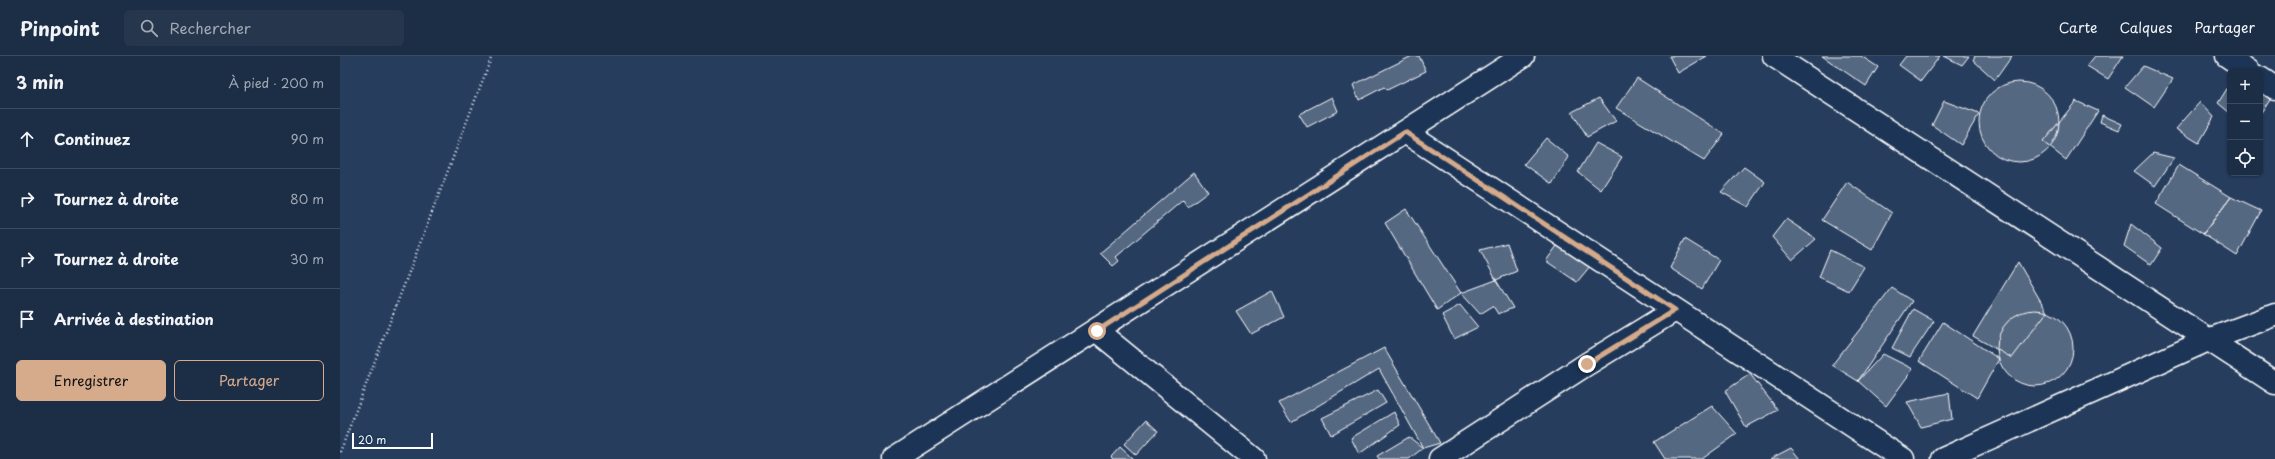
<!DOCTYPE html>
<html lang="fr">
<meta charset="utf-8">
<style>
:root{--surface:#1c2e46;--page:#25364d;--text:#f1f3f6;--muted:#a0a8b3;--line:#3a4a5f;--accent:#d6ab8b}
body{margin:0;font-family:"Playpen Sans",sans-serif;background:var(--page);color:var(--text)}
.controls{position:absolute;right:12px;top:12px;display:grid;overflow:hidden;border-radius:6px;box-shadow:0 1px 3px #0004}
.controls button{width:36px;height:36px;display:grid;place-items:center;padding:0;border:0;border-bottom:1px solid var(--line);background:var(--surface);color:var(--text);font:20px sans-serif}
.scale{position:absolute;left:12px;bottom:10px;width:81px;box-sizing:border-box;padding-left:4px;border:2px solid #fff;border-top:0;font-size:11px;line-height:14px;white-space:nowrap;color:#fff;-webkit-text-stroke:3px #1d3557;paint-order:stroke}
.stop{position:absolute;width:12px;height:12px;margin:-9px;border:3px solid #d6ab8b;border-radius:50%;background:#fff}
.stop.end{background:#d6ab8b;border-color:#fff;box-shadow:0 1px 4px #0008}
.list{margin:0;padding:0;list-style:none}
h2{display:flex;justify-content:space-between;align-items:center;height:52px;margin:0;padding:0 16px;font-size:17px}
h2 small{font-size:13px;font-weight:400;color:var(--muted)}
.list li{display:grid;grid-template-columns:26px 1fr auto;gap:12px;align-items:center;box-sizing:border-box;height:60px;padding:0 16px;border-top:1px solid var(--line)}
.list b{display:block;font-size:15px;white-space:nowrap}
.list em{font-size:13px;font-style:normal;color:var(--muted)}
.actions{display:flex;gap:8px;padding:12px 16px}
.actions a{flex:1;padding:9px 0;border:1px solid var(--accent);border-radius:6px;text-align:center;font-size:14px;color:var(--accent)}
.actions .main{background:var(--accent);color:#111}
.icon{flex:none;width:22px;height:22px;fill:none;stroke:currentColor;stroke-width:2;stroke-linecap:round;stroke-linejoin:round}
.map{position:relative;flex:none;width:1935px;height:403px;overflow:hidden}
header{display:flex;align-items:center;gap:24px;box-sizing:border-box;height:56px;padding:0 20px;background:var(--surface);border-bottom:1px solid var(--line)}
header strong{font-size:19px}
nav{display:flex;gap:22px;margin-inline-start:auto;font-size:14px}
.search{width:280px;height:36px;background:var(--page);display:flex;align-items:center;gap:10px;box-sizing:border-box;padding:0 14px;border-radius:6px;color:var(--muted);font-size:15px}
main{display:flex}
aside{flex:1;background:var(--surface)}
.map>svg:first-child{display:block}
</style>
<header>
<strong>Pinpoint</strong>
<div class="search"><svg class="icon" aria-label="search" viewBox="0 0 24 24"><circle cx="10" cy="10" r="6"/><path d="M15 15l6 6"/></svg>Rechercher</div>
<nav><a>Carte</a><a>Calques</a><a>Partager</a></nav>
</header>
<main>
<aside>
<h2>3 min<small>À pied · 200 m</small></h2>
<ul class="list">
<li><svg class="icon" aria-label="ahead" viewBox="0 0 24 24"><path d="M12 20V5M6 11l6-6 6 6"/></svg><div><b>Continuez</b></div><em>90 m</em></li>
<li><svg class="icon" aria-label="right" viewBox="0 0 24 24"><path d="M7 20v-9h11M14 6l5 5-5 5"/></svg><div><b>Tournez à droite</b></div><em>80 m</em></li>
<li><svg class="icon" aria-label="right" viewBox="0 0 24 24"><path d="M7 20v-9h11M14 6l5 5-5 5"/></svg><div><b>Tournez à droite</b></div><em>30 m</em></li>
<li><svg class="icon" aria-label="arrive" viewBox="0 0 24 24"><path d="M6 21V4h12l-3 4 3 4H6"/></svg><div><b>Arrivée à destination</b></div></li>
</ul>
<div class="actions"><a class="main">Enregistrer</a><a>Partager</a></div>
</aside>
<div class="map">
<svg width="1935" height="403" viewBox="0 0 1935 403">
<rect width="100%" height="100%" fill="#263d5e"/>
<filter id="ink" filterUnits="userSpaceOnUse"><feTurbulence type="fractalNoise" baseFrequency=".025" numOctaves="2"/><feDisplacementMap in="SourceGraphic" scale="8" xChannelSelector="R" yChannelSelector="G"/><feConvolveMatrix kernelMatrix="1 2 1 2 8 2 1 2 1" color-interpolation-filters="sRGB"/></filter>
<g filter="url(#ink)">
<path fill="#556781" stroke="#fff" d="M1072,0H1079L1086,15L1047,34L1044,31L1019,44L1013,29Z
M1329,0H1367L1338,17Z
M1482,0H1521L1538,11L1526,30Z
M1566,0H1600L1581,25L1559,9Z
M1604,0H1629L1622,9Z
M1635,0H1672L1655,24L1633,4Z
M1755,0H1783L1768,23L1747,10Z
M1803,10L1833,23L1814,51L1785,31Z
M1297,22L1384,78L1364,105L1276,52Z
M1639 66a40 40 0 1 1 80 0a40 40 0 1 1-80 0Z
M1890,28V57L1878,47Z
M1920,36L1930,43L1920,58Z
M992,41L998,55L967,71L959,58Z
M1259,42L1276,65L1247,81L1232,56Z
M1604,45L1639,58L1621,89L1592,69Z
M1736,45L1758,55L1726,104L1703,86Z
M1860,46L1874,61L1859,87L1836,73Z
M1762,59L1782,68L1779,74L1760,66Z
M1206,82L1229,101L1212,128L1184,108Z
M1256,87L1282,101L1261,134L1238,116Z
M1813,97L1834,102L1815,130L1794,115Z
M1839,109L1891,141L1863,178L1816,148Z
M1404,111L1425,126L1408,151L1381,136Z
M854,116L868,136L848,151L843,144L776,201L779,205L773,210L760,197Z
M1507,126L1552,157L1532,194L1482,164Z
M1891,141L1921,155L1897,200L1863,178Z
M1066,153L1121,237L1097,254L1045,167Z
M1446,163L1476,183L1452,204L1432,181Z
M1791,168L1822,192L1811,209L1784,190Z
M1345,183L1379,204L1362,233L1330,212Z
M1167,187L1177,215L1156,224L1140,194Z
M1219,187L1251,209L1237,226L1206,205Z
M1490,194L1524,211L1509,235L1479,221Z
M1678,206L1707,256L1672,302L1633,280Z
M1156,224L1173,252L1158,258L1153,250L1140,258L1121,237Z
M1552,232L1572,245L1518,325L1492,309Z
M932,235L944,261L911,278L896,255Z
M1120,249L1138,271L1114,283L1102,259Z
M1573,253L1594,265L1570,301L1552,292Z
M1657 292a38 38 0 1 1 76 0a38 38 0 1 1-76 0Z
M1603,266L1659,303L1637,342L1579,305Z
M1044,292L1100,387L1083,392L1039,313L951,366L939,347Z
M1543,298L1573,313L1546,350L1518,325Z
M1410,318L1438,354L1406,371L1385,335Z
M1038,334L1046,347L991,379L982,362Z
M1609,337L1612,363L1581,371L1567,346Z
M1372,350L1397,378L1362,403H1325L1314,386Z
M1054,356L1060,369L1019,398L1011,382Z
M806,364L818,375L796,399L784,388Z
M1069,381L1083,392L1069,403H1039L1037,400Z
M780,391L793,403H773L771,401Z
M1451,392L1460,403H1430Z"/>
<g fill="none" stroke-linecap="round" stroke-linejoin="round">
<defs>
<path id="minor" d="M1434,0L1935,327
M1887,0L1909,15
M1920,22L1935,32
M1065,76L1563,403
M757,275L914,403
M554,403L1183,0
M1100,403L1247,308L1335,254
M1603,403L1868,284L1935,259"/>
</defs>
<use href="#minor" stroke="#fff" stroke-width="25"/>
<path stroke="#fff" stroke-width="2.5" stroke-dasharray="1 3" stroke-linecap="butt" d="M0,396L152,0"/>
<use href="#minor" stroke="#1d3557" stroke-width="22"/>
</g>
</g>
<g fill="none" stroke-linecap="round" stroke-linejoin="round" filter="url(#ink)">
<path stroke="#d6ab8b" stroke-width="5" d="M757,275L1065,76L1335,254L1247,308"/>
</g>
</svg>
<div class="controls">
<button>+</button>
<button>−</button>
<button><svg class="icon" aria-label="locate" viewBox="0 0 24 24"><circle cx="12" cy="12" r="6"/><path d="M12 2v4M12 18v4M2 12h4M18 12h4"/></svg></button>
</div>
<div class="scale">20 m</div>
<div class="stop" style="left:757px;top:275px"></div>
<div class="stop end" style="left:1247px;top:308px"></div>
</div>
</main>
